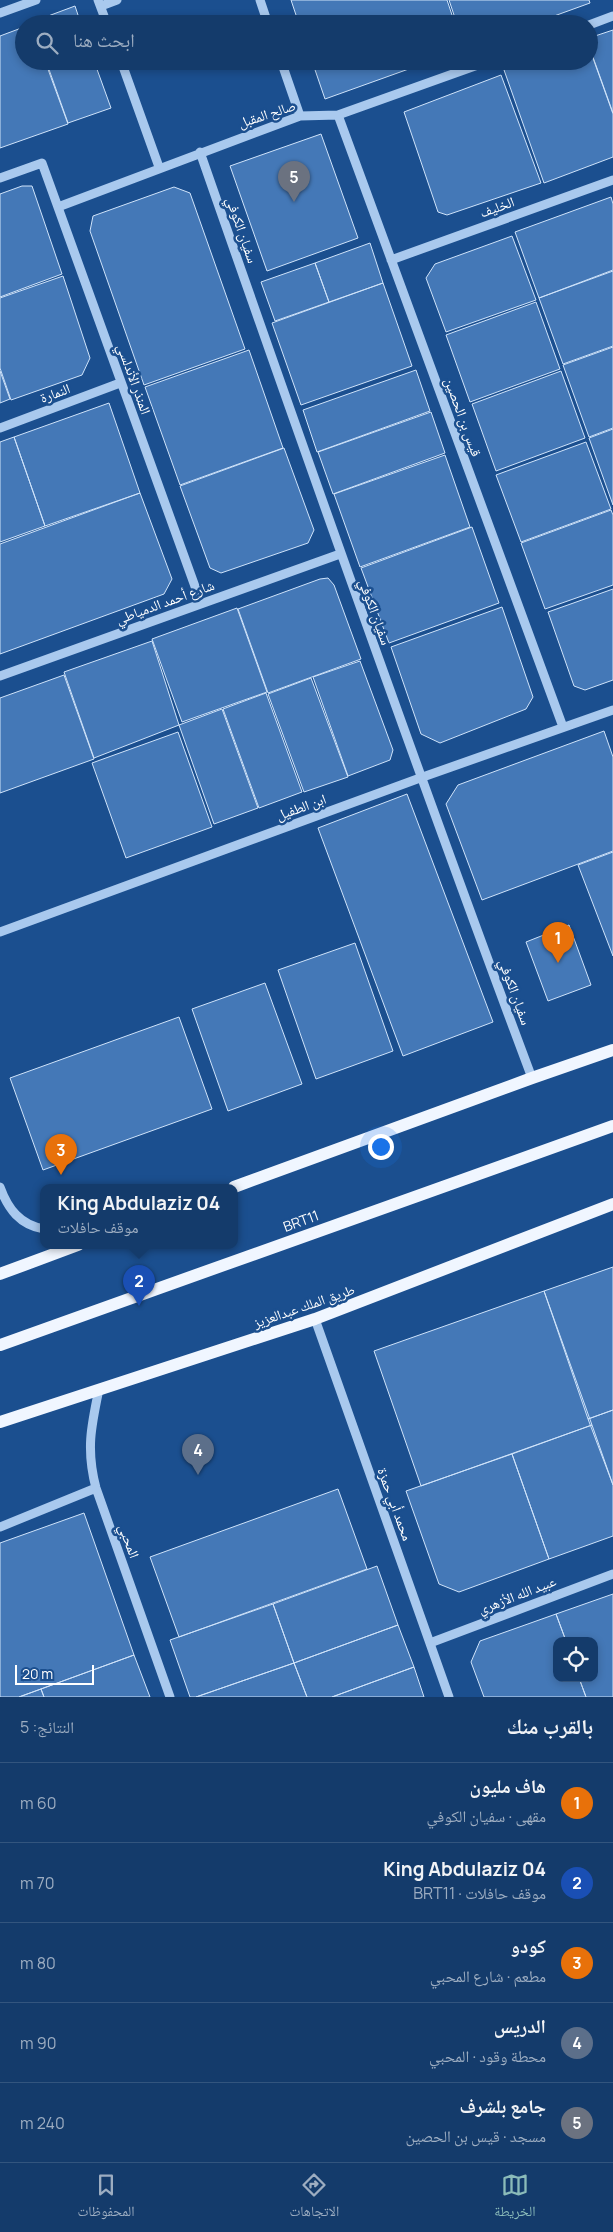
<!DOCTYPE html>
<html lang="ar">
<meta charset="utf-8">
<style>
:root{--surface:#143b6b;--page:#1d4271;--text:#f1f3f6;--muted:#9dadc1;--line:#33557e;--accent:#8bbbb9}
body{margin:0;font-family:Manrope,"Noto Naskh Arabic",sans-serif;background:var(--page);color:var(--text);direction:rtl}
.controls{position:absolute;right:15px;bottom:15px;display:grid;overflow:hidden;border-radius:10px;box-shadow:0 2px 8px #0003}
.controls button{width:45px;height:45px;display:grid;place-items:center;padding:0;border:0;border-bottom:1px solid var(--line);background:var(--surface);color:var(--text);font:25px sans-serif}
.scale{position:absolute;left:15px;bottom:12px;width:79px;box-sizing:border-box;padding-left:5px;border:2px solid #fff;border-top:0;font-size:14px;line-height:18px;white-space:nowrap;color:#fff;-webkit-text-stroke:4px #1b4f8f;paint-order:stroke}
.you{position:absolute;left:380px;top:1146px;width:18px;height:18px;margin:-12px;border:4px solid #fff;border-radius:50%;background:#1a73e8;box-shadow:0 0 0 8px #1a73e833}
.badge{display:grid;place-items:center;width:32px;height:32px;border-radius:50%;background:var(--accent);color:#fff;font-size:16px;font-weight:700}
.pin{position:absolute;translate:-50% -41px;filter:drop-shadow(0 1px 2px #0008)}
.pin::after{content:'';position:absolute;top:26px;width:18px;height:15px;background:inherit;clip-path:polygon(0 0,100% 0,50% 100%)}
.popup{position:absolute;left:40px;top:1184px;width:198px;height:65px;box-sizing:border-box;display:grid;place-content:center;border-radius:10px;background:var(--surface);filter:drop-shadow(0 1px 4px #0005);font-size:16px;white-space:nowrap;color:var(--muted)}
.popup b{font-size:19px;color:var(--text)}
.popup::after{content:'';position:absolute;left:50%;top:100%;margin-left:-10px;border:10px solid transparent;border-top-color:var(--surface)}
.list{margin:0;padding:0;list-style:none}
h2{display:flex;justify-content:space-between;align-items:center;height:65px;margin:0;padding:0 20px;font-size:21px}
h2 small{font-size:16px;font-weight:400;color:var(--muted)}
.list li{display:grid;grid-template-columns:32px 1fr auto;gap:15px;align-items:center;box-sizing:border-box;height:80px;padding:0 20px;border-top:1px solid var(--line)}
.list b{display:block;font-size:19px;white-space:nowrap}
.list p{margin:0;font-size:16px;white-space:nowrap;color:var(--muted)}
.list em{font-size:16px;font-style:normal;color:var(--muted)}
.icon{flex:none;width:28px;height:28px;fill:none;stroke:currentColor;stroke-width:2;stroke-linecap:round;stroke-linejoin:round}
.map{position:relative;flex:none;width:613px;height:1697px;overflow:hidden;direction:ltr}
.search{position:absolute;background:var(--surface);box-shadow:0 2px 8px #0003;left:15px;right:15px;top:15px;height:55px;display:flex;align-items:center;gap:12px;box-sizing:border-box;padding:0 18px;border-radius:28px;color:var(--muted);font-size:19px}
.sheet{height:465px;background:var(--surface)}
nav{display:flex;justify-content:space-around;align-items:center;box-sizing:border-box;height:70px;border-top:1px solid var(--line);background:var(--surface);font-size:14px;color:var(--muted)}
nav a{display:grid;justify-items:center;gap:2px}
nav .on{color:var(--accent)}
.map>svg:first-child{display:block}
</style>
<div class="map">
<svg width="613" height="1697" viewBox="0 0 613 1697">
<rect width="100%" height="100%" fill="#1b4f8f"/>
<path fill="#4478b7" stroke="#cfe3fa" d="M291,0H447L455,24H299Z
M449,0H589L590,3L532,24H457Z
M75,6L81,24H32V22Z
M24,27V61H45L68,124L0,148V36Z
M613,30V113L589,46V38Z
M589,47L613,114V157L544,183L504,70L529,61H589Z
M46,61H94L111,108L68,123Z
M312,61H431L325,99Z
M501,75L541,183L447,215L438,212L404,112Z
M321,134L358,238L267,271L230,166Z
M22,186H32L62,274L0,297V194Z
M174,187L190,193L245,349L144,385L90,231L93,216Z
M611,197L613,204V270L539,298L515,232Z
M512,236L536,300L446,332L426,278L435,264Z
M370,243L383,283L329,302L315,263Z
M315,263L329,302L275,321L261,282Z
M613,271V346L563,364L539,298Z
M63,276L90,358L82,375L11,400L0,368V298Z
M383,283L412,366L301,405L272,323Z
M536,302L560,369L470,402L446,335Z
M613,347V428L589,437L563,365Z
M249,350L283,448L180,485L145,387Z
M416,370L430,411L317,452L303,410Z
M0,371L10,399L0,403Z
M561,371L585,438L496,471L472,404Z
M109,403L140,493L45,526L14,437Z
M431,412L445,453L333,494L318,452Z
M613,429V505L589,438Z
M14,437L45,526L0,542V442Z
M586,442L611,509L521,542L496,475Z
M284,448L314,530L308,543L221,573L210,568L180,486Z
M445,455L470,527L360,567L334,494Z
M140,493L172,579L164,594L0,654V544Z
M611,510L613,515V585L545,609L521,543Z
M472,527L499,603L389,643L361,568Z
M328,578L334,585L361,659L268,693L238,609L320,579Z
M613,589V680L585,690L574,686L548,612Z
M502,607L533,697L526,709L440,743L421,734L391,647Z
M237,608L267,692L182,722L152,639Z
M152,641L179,725L94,758L64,672Z
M360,661L393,750L390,760L348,776L313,677Z
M64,675L94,759L0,793V698Z
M311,678L348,777L304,792L268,694Z
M266,693L302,792L259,808L223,709Z
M222,709L258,808L214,824L179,725Z
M604,731L613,757V851L482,900L446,804L458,785Z
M178,732L212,827L126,858L92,763Z
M407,794L493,1022L403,1056L318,828Z
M613,852V956L578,865Z
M569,925L591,985L548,1001L526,942Z
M355,943L393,1051L316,1079L278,970Z
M265,983L302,1084L228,1111L192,1009Z
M179,1017L212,1109L43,1170L10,1078Z
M613,1267V1410L588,1419L544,1291Z
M544,1291L592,1425L421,1486L374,1351Z
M613,1410V1485L588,1419Z
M592,1425L613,1485V1536L549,1559L512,1454Z
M512,1454L549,1559L459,1592L439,1584L406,1491Z
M338,1489L367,1569L179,1637L150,1557Z
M84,1513L134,1655L19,1697H0V1543Z
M377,1566L398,1625L294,1663L273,1604Z
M613,1594V1697H586L579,1678H594V1641H566L556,1614Z
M273,1604L294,1663L196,1697H190L170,1640Z
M556,1614L566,1641H557V1678H579L586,1697H484L471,1662L480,1641Z
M398,1625L414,1667L332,1697H307L294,1663Z
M134,1655L150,1697H44L41,1689Z
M294,1663L307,1697H196Z
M414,1667L424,1697H332Z
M41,1689L44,1697H19Z"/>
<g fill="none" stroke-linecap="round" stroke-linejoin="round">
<path stroke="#a9c9ee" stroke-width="9" d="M98,0L107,24
M260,0L268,24
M101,6L117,0
M0,13L36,0
M589,25L613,16
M121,61L159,167
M281,61L300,116
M338,115L563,727
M200,152C308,462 417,771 532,1078
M0,178L42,163L201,603
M58,207L300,116L338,115L489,61
M391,260L613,180
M0,428L120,383
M0,676L340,554
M0,932L420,778L613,710
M0,1187C8,1209 20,1225 44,1229
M315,1319L449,1697
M99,1389C91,1427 86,1450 96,1488L170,1697
M0,1527L96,1488
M430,1643L613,1574"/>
<path stroke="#f0f6ff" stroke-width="12" d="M234,1187L532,1078L613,1050
M0,1274L78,1245
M0,1345L613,1126
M0,1422L315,1319L613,1204"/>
</g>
<g text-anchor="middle" stroke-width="5" stroke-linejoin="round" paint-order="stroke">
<g font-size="14" fill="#fff" stroke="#1b4f8f">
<text transform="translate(267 114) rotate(-18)" y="5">صالح المقبل</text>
<text transform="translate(497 207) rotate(-20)" y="5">الخليف</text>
<text transform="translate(242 230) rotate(71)" y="5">سفيان الكوفي</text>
<text transform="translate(134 379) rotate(70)" y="5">المنذر الأندلسي</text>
<text transform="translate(55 393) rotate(-20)" y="5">النمارة</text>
<text transform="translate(463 417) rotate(70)" y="5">قيس بن الحصين</text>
<text transform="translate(165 602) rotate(-20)" y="5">شارع أحمد الدمياطي</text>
<text transform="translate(375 612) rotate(70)" y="5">سفيان الكوفي</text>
<text transform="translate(301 807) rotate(-20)" y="5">ابن الطفيل</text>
<text transform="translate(515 992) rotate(70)" y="5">سفيان الكوفي</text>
<text transform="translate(301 1221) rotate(-20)" y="5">BRT11</text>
<text transform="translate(304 1306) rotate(-19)" y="5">طريق الملك عبدالعزيز</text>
<text transform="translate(395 1504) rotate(70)" y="5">محمد أبي حمزة</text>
<text transform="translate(129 1541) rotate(70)" y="5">المحبي</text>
<text transform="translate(517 1595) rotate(-21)" y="5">عبيد الله الأزهري</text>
</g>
</g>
</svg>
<div class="controls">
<button><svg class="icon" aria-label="locate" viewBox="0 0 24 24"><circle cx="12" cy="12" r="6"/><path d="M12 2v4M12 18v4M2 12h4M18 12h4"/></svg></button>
</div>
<div class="scale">20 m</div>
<div class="you"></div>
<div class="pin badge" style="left:558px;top:963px;background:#e8710a">1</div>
<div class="pin badge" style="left:139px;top:1306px;background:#1a4fb4">2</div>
<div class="popup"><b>King Abdulaziz 04</b>موقف حافلات</div>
<div class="pin badge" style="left:61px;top:1175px;background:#e8710a">3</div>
<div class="pin badge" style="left:198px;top:1475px;background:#5c6f8a">4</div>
<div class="pin badge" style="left:294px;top:202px;background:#6b7280">5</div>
<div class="search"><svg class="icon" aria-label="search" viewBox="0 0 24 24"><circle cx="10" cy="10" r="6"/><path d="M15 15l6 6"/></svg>ابحث هنا</div>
</div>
<section class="sheet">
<h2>بالقرب منك<small>النتائج: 5</small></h2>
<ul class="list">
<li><span class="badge" style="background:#e8710a">1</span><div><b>هاف مليون</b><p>مقهى · سفيان الكوفي</p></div><em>60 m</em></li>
<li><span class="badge" style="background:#1a4fb4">2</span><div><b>King Abdulaziz 04</b><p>موقف حافلات · BRT11</p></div><em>70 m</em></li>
<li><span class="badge" style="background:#e8710a">3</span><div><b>كودو</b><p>مطعم · شارع المحبي</p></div><em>80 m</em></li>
<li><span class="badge" style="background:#5c6f8a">4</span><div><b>الدريس</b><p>محطة وقود · المحبي</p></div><em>90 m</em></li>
<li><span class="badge" style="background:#6b7280">5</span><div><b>جامع بلشرف</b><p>مسجد · قيس بن الحصين</p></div><em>240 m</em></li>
</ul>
</section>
<nav>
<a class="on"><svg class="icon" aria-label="map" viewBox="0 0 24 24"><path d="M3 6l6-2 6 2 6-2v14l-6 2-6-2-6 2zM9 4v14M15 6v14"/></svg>الخريطة</a>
<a><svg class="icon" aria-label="directions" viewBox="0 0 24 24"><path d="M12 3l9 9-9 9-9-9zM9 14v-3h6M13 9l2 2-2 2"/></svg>الاتجاهات</a>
<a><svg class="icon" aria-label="saved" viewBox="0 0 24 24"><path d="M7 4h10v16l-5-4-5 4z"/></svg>المحفوظات</a>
</nav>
